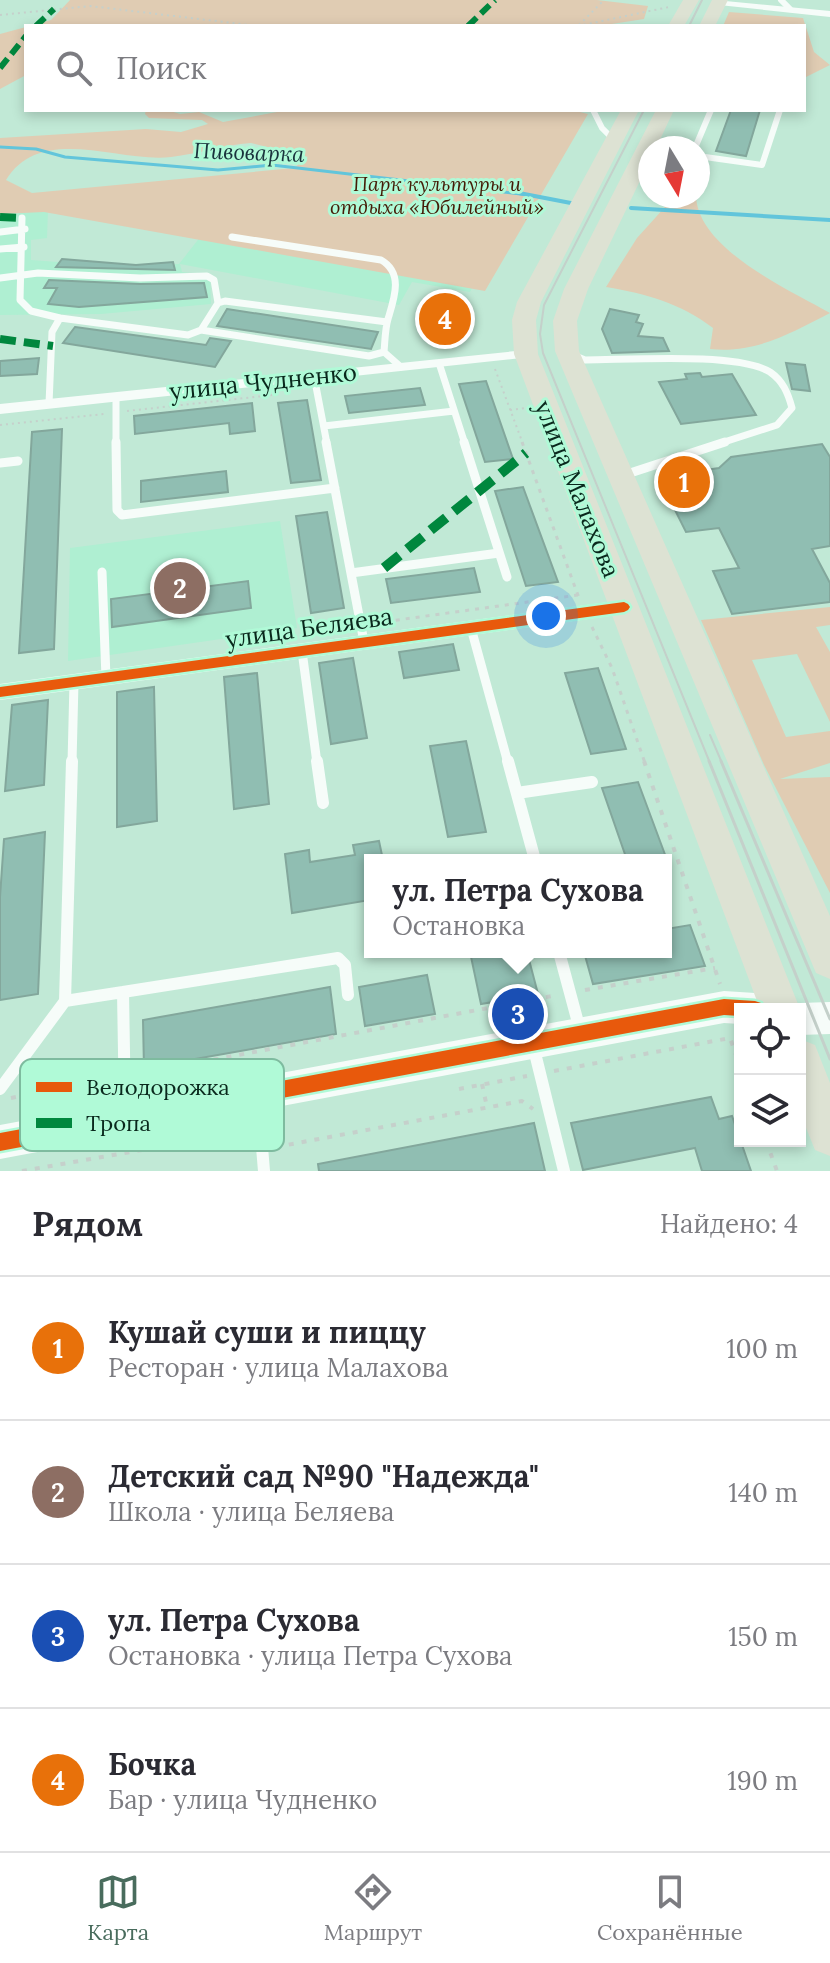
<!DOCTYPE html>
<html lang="ru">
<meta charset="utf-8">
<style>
:root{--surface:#fff;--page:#f7f7f7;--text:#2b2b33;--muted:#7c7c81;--line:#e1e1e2;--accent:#496c5d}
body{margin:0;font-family:Lora,serif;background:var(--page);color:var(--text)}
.controls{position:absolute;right:24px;bottom:24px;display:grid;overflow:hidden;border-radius:0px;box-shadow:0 4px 12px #0003}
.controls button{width:72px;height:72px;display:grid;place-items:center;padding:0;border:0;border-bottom:2px solid var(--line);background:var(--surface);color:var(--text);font:40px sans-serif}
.compass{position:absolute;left:638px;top:136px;width:72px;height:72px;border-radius:50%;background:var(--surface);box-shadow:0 4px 12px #0003;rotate:170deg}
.you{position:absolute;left:546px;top:616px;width:28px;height:28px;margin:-20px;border:6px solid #fff;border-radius:50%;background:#1a73e8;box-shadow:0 0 0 12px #1a73e833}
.badge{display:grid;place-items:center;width:52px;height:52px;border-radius:50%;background:var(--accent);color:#fff;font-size:26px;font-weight:700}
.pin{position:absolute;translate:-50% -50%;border:4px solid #fff;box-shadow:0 2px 8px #0006}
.popup{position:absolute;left:364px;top:854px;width:308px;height:104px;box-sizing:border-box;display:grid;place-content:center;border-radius:0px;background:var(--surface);filter:drop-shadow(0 2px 6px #0005);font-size:26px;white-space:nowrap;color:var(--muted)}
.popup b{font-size:30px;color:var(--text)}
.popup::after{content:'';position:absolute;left:50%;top:100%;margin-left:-16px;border:16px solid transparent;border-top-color:var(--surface)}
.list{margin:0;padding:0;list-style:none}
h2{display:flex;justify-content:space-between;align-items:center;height:104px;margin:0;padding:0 32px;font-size:34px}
h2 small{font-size:26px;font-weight:400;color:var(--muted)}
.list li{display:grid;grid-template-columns:52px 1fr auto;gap:24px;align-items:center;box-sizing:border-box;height:144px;padding:0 32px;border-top:2px solid var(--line)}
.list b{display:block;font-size:30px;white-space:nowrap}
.list p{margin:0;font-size:26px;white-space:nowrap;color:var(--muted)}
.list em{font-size:26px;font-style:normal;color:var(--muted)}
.icon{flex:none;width:44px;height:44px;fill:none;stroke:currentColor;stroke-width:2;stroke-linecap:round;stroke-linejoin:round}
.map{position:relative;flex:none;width:830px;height:1171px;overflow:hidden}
.search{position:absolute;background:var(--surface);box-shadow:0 4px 12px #0003;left:24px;right:24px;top:24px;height:88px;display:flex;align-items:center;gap:20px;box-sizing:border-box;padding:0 28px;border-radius:0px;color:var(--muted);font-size:30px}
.sheet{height:680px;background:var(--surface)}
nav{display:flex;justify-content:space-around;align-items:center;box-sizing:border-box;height:112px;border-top:2px solid var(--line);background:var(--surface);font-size:22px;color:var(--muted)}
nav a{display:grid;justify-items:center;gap:4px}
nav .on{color:var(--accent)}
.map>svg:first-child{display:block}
</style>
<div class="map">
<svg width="830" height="1171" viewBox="0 0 830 1171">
<rect width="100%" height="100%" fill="#c1e9d6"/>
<path fill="#afefd2" d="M226,204L484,263L470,292L412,282L399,305L180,264L182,272L210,276L211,304L101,314L0,315V215L48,210L47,238L31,240V260L126,267L179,264Z
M280,521L297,628L68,661L70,548Z"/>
<path fill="#e0ccb3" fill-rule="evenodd" d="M70,0H597L648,6L644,19L599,26H29L51,20Z
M729,12L803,18L814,52L830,65L804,78V26H723Z
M26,27V75L0,89V34Z
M146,110H167L180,114L199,112L223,122L277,112L236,110H572L588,114L485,291L44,212L0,214V138L146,129L181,132L208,124L202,120L149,118L145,114ZM251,143L308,157L294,168L32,193L6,180C41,123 118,163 171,157C198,154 224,145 251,143Z
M659,196H696C698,249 789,290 830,313C791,333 755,354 710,349L713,328C680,303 647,294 606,287L637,238L665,207Z
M830,607V625L816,627L830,652V722L797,654L752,660L786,737L830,731V763L780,779L830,777V893L764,765L701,620Z"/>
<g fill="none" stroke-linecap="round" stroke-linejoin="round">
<path stroke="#62c5db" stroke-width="3" d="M0,147L36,149L65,157L218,170L272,165L529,195"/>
<path stroke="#62c5db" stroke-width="4" d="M519,193L576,204
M631,208L830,220"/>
</g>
<path fill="#90beb2" stroke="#83a79c" stroke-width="2" d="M731,110H760L746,156L716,151Z
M62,259L136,265L173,262L175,270L56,267Z
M49,280L140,284L204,283L207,297L79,307L48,304L57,288H44Z
M227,309L378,332L371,349L217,326Z
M610,309L639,315L636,322L643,324L638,336L663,338L669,351L612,353L602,329Z
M465,311L470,326L440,329L435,314Z
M75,327L206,345L210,338L231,341L215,367L63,343Z
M39,358L37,374L0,376V361Z
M786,363L805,365L810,391L792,389Z
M700,373L702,377L732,374L756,415L681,424L659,382L687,379L685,374Z
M486,381L513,459L485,462L459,384Z
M420,388L425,405L349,413L345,396Z
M307,400L321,480L291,483L278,403Z
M252,403L255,431L230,434L229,423L135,434L134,416Z
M62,429L54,649L19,653L32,432Z
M822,444L830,457V546L812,549L830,583V602L732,614L713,571L739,568L719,528L686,532L673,506L685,504L673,481L686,473L719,468L731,457Z
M226,471L228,492L141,502V481Z
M523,487L558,582L526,586L495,491Z
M327,512L344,608L311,613L296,516Z
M474,568L480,592L391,603L386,579Z
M248,581L251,608L112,627L111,599Z
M453,644L459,670L404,678L399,652Z
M353,658L367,738L331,744L319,663Z
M598,668L626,749L591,754L565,673Z
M257,673L269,804L234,809L224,677Z
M154,687L157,821L117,827V692Z
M48,700L44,785L5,791L12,705Z
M466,741L486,832L448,837L430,746Z
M638,782L667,860H627L602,788Z
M45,832L38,994L0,1000V897L4,839Z
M379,841L383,860H370V900L292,913L285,854L309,850L310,862L355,855L353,845Z
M690,925L705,966L593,984L584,952H666V929Z
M470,952H527L538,994L481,1004Z
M427,975L435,1014L365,1026L359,987Z
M330,987L336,1034L144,1068L143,1020Z
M711,1097L719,1119L732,1116L751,1171H702L695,1148L583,1170L571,1123Z
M534,1123L545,1171H319L318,1164Z"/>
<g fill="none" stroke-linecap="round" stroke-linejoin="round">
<path stroke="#c5d0cb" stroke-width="2" stroke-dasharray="2 4" stroke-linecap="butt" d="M0,15L90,6L258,26
M579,25L604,0
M578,26L669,7
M495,369L523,444
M510,410L525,408
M127,411L282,394
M0,425L104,414"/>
<path stroke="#c5d0cb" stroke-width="3" stroke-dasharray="4 6" stroke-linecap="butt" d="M522,442L579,598
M376,623L578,595
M592,627L612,668L645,763"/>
<path stroke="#c5d0cb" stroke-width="4" stroke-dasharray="5 8" stroke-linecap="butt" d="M644,761L720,984
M585,990L715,968
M554,1071L730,1038L740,1066
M137,1074L557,995
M482,1084L487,1107
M459,1089L527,1076
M11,1098L109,1079
M766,1141L777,1171
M276,1147L522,1101L533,1109
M22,1171L245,1132"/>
<path stroke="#f6fcf9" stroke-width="6" d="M781,0L790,9
M593,110L602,128L614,140
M695,148L711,110
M698,156L762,165L780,110"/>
<path stroke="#f6fcf9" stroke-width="7" d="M22,218L20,300L31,311L60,318L52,332L49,404
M0,232L25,229
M232,237L381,260C404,273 394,299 388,319C385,329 385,341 384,352L401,367
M0,249L24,247
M0,278L38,273L140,278L207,276L214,280L218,303
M60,318L188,335L201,330L218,303L225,301L387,322
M201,330L369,356L384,352
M573,355L585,360C628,360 737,352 770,372C783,381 788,393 792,408L777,425L718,444
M439,363L465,444
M314,376L327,444
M116,397V444
M324,426L454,411"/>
<path stroke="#f6fcf9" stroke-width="9" d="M116,442L117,510L122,515L335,488
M326,442L364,642
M464,442L507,577
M0,463L18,461
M624,475L725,442
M102,572L106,678
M351,573L499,553
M471,628L508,763
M302,651L317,763
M72,763L74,682"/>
<path stroke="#f6fcf9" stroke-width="12" d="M72,761L65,1001L123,992L125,1112
M317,761L323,803
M508,761L535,860
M517,793L592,782
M559,952L580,1030
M123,992L338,958L345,965L348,995
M534,1049L564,1171
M0,1089L65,1001
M258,1099L264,1171"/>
<path fill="#f6fcf9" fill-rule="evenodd" d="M715,0L830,11V17L719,5L716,4Z
M526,350L533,354L531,357L0,414V404Z
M624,600L630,602L633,607L630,612L624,614L0,700V684Z"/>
<path fill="#f6fcf9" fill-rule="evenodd" d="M724,991L755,993L766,998L771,1009H740V1024L724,1023L0,1159V1125Z
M830,1002V1034L800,1035V1009L789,1008L800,1003Z"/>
<path fill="#dde2d3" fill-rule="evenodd" d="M683,0H699L684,26H668Z
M712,0H728L715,26H699Z
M621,110H639L541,302L536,320L538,354L800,1009H760L514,354L512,320L517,302Z
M656,110H674L656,148H650V160L588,289L577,321L579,351L830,916V979L816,973L555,351L553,321L564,289Z
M800,1039L815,1045L830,1083V1156L815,1150L800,1113Z"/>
<path stroke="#c4d0ca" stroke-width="2" d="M689,26L702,0
M644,110L544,305L540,334L543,353L710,763
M710,735L722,763"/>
<path stroke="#c4d0ca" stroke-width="3" d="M709,761L830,1059
M721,761L830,1019"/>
<path stroke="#00873e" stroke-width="6" stroke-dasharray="12 6" stroke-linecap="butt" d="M36,26L54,9
M468,26L495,0
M0,68L26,36"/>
<path stroke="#00873e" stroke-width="8" stroke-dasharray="16 8" stroke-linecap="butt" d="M0,217L22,218
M0,339L53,346"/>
<path stroke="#00873e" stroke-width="10" stroke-dasharray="20 10" stroke-linecap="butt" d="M384,568L526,453"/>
<defs>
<path id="cycleway" d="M624,602L628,604L630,607L628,610L624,612L0,697V687Z
M724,999L755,1001L761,1003L763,1009H740V1016L724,1015L0,1151V1133Z"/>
</defs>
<use href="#cycleway" stroke="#b0fad7" stroke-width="5"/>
<use href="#cycleway" fill="#e8590c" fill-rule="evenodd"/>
</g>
<g text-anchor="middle" stroke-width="6" stroke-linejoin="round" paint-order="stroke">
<g font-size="20" font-style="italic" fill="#451b06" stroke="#b0fad7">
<text x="437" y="191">Парк культуры и<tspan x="437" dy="23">отдыха «Юбилейный»</tspan></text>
</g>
<g font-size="22" font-style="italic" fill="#19323c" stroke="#b0fad7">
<text transform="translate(249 152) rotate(2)" y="8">Пивоварка</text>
</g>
<g font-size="24" fill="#09281c" stroke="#b0fad7">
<text transform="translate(263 382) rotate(-6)" y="8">улица Чудненко</text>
<text transform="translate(577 489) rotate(68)" y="8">улица Малахова</text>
<text transform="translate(309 628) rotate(-8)" y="8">улица Беляева</text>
</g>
</g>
<rect x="20" y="1059" width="264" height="92" rx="12" fill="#b0fad7" stroke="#7ebb9f" stroke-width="2"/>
<rect x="36" y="1082" width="36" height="10" fill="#e8590c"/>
<rect x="36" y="1118" width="36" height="10" fill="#00873e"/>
<g font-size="22" fill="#09281c">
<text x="86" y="1095">Велодорожка</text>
<text x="86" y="1131">Тропа</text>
</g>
</svg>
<div class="controls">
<button><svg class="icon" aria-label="locate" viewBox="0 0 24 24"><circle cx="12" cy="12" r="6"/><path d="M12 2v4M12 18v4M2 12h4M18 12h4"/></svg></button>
<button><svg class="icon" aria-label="layers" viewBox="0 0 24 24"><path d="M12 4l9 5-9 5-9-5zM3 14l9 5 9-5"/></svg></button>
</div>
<svg class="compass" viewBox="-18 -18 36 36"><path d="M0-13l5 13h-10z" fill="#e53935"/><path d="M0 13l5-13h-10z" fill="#7c7c81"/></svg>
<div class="you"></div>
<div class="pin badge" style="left:684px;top:482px;background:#e8710a">1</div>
<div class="pin badge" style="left:180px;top:588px;background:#8d6e63">2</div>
<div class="pin badge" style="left:518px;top:1014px;background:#1a4fb4">3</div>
<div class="popup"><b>ул. Петра Сухова</b>Остановка</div>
<div class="pin badge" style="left:445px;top:319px;background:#e8710a">4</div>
<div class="search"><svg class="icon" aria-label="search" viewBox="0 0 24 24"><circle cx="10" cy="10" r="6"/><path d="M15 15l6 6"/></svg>Поиск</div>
</div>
<section class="sheet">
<h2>Рядом<small>Найдено: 4</small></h2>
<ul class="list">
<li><span class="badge" style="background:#e8710a">1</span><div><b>Кушай суши и пиццу</b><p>Ресторан · улица Малахова</p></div><em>100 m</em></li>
<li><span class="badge" style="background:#8d6e63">2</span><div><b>Детский сад №90 &quot;Надежда&quot;</b><p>Школа · улица Беляева</p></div><em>140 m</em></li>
<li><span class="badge" style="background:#1a4fb4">3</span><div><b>ул. Петра Сухова</b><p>Остановка · улица Петра Сухова</p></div><em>150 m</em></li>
<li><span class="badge" style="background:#e8710a">4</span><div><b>Бочка</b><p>Бар · улица Чудненко</p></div><em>190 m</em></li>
</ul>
</section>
<nav>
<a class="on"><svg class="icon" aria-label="map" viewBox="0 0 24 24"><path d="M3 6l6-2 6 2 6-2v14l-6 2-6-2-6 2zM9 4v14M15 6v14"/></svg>Карта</a>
<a><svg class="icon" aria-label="directions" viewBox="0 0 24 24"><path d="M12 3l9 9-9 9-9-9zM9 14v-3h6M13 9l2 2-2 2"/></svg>Маршрут</a>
<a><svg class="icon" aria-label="saved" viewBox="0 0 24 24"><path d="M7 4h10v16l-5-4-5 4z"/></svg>Сохранённые</a>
</nav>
